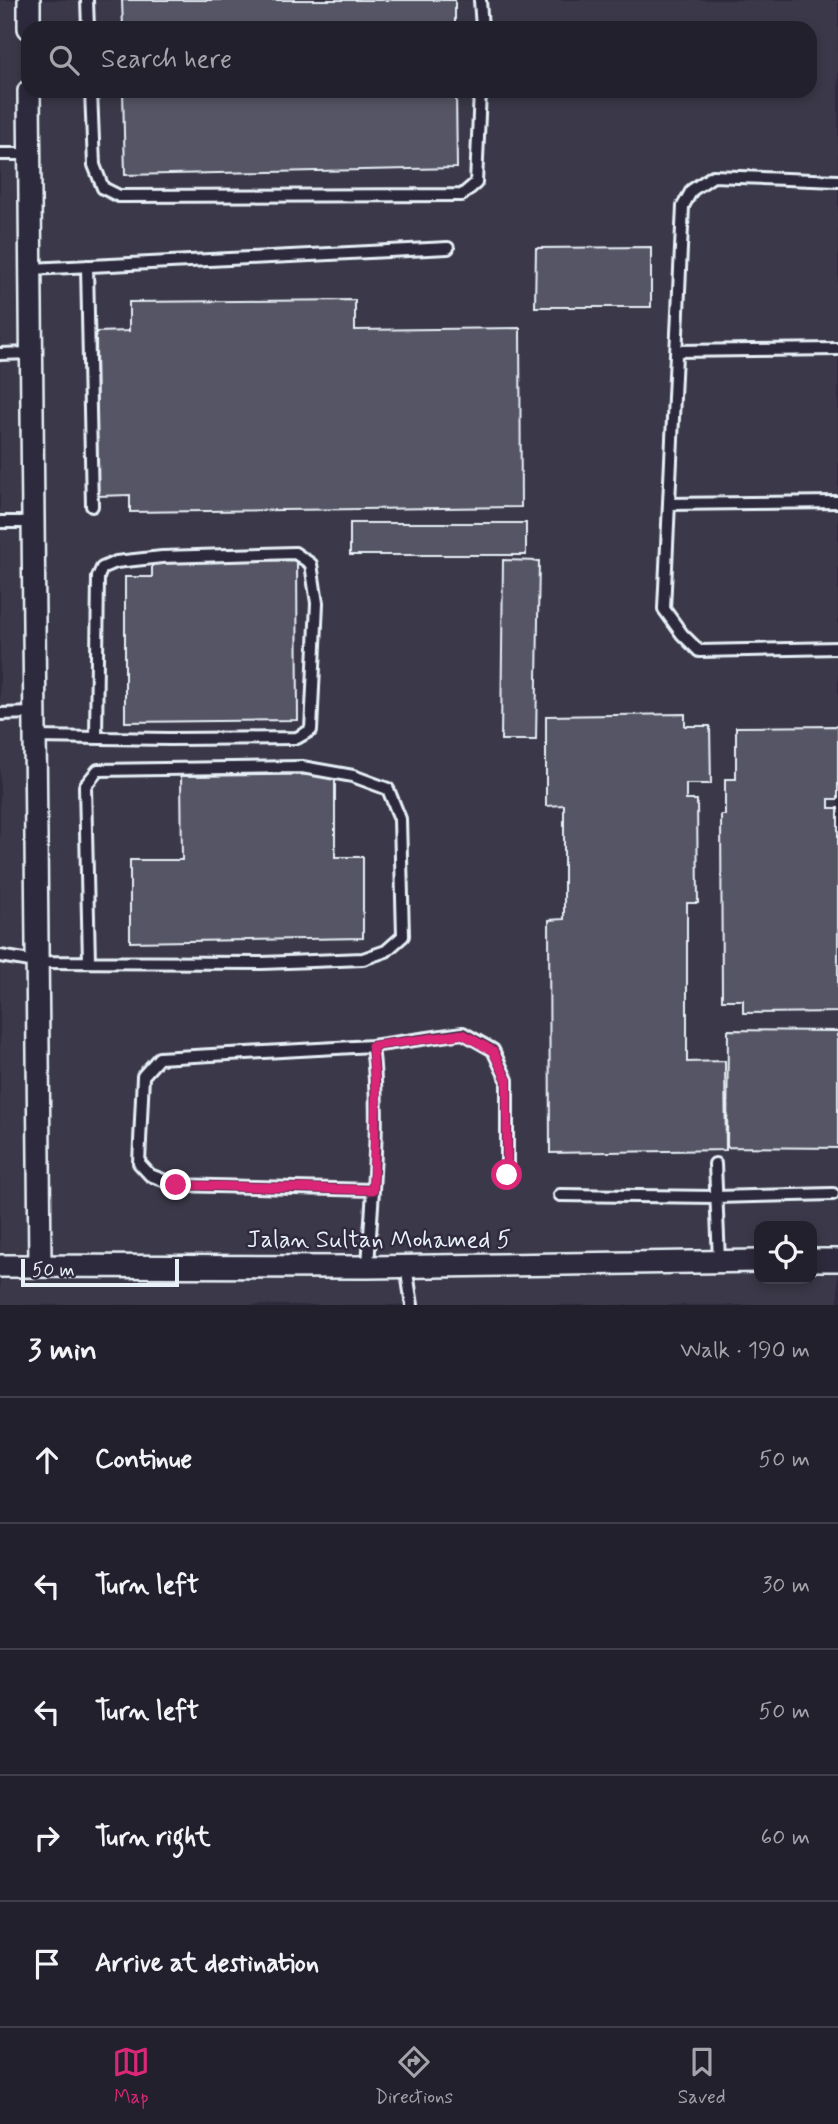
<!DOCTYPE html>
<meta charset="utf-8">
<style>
:root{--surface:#23202e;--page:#2b2836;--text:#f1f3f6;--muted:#a3a3aa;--line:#403e4a;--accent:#db2777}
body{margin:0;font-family:Mynerve,sans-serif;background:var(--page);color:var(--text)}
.controls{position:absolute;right:21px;bottom:21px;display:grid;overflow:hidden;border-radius:14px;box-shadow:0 4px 10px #0003}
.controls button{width:63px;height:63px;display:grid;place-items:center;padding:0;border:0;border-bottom:2px solid var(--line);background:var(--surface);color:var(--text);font:35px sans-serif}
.scale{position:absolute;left:21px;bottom:18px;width:158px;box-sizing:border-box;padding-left:7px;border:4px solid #e8f1f8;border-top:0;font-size:19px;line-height:24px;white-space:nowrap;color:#e8f1f8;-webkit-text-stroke:5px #2f2a3d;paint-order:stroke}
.stop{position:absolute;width:21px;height:21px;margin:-16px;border:5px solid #db2777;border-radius:50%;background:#fff}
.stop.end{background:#db2777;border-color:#fff;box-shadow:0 2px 7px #0008}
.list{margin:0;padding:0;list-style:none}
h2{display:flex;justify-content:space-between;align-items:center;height:91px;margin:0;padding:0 28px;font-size:30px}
h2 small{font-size:23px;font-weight:400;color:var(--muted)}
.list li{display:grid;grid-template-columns:46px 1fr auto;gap:21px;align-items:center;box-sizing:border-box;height:126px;padding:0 28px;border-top:2px solid var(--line)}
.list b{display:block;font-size:26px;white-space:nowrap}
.list em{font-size:23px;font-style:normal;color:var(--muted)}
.icon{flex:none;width:38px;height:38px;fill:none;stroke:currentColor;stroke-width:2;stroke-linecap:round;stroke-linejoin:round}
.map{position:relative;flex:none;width:838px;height:1305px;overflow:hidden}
.search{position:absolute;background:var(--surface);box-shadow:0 4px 10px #0003;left:21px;right:21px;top:21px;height:77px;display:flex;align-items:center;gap:18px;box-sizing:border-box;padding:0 24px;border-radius:21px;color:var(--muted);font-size:26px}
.sheet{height:721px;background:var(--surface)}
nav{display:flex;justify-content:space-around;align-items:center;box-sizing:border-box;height:98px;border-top:2px solid var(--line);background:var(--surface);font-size:19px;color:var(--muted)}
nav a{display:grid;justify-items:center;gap:4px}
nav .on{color:var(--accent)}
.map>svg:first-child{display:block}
</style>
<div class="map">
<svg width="838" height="1305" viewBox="0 0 838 1305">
<rect width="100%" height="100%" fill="#2f2a3d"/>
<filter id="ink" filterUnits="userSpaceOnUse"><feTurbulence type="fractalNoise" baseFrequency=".0143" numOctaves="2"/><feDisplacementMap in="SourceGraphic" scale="14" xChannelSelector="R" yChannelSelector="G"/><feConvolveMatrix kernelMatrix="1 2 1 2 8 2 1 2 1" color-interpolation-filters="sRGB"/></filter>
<g filter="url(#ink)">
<path fill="#3b3749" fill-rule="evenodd" d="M0,0H838V1305H0ZM28,28H810V91H28ZM759,1226H812V1279H759Z"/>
<path fill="#575565" stroke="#e8f1f8" stroke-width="2" d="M122,0H455V28H123Z
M123,91H456L457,168L125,175Z
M651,247V307H535L536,248Z
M355,300V330L520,328L521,507L130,512V495L97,496L96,332L129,331V302Z
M350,523H526V555H350Z
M297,560L298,720L125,722V577H152V561Z
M503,560L539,561L536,740H501Z
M685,714V726H710L711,784H686V800H697L698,903H687V1062L725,1061L726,1150L550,1153L549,920L564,919V805L546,806V716Z
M838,726V799H829V808H838V1012L743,1013V1000H722L721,815H725V779H736V727Z
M335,774V857H363V938L130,942V860H182L181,776Z
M728,1030L838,1031V1148L727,1147Z"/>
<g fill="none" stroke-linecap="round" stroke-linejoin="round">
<defs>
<path id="lane" d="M87,0L88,28
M480,0L482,28
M91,91L94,165L103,188L119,196L462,195L476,183L480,91
M0,154H30
M838,181L713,176L692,190L683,206L664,609L682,634L699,651L838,648
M87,266L92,506
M31,269L448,248
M677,351L838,349
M0,354L31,353
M669,504L838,502
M0,522H33
M0,714L34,713
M34,737L170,739L297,738L311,730L317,603L311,564L295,553L162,557L116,562L102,568L98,577L96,738
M0,956L36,962L262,963L363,959L386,951L403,936L400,819L388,789L353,776L302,767L98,770L85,786L89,962
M372,1046L463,1033L493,1050L507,1080V1175
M715,1164L719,1261
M560,1195L716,1197L833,1194
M406,1266L412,1305
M368,1267C372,1195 381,1118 372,1046L159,1058L143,1076L139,1163L150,1175L176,1185L373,1190"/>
<path id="street" d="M29,0V28
M29,91L40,1265
M812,1260H838
M0,1266L368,1267L759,1261"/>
</defs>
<use href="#lane" stroke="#e8f1f8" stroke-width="16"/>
<use href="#street" stroke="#e8f1f8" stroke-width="26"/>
<use href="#lane" stroke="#2f2a3d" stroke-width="10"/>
<use href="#street" stroke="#2f2a3d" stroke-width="21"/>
</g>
</g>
<g fill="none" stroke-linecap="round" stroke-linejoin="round" filter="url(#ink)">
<path stroke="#db2777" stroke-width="9" d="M176,1185L373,1190L376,1094L372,1046L463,1034L493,1051L507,1080V1175"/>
</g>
<g text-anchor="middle" stroke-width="5" stroke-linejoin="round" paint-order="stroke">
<g font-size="24" fill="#e8f1f8" stroke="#2f2a3d">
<text x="379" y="1247">Jalan Sultan Mohamed 5</text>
</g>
</g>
</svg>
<div class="controls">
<button><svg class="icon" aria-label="locate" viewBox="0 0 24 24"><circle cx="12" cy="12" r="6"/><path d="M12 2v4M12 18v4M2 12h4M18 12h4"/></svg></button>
</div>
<div class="scale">50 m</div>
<div class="stop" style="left:507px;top:1175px"></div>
<div class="stop end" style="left:176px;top:1185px"></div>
<div class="search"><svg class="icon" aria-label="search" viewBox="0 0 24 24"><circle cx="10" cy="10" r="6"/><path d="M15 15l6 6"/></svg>Search here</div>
</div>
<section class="sheet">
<h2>3 min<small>Walk · 190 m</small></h2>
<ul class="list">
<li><svg class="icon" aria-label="ahead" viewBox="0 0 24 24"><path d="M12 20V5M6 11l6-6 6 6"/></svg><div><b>Continue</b></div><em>50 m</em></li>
<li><svg class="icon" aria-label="left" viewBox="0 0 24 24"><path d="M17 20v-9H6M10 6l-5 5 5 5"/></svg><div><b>Turn left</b></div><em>30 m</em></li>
<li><svg class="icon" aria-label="left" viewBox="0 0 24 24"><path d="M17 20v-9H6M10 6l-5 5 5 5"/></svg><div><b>Turn left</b></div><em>50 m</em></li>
<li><svg class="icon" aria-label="right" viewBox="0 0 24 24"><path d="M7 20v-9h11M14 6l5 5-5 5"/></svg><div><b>Turn right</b></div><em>60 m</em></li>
<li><svg class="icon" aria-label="arrive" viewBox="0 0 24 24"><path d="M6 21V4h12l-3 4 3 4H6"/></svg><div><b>Arrive at destination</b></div></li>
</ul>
</section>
<nav>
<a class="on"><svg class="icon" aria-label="map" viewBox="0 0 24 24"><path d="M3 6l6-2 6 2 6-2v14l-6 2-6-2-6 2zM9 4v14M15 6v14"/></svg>Map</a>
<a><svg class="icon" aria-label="directions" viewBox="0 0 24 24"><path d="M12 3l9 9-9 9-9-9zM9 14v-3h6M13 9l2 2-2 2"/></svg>Directions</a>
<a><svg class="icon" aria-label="saved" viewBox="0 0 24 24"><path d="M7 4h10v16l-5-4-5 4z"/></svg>Saved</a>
</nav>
